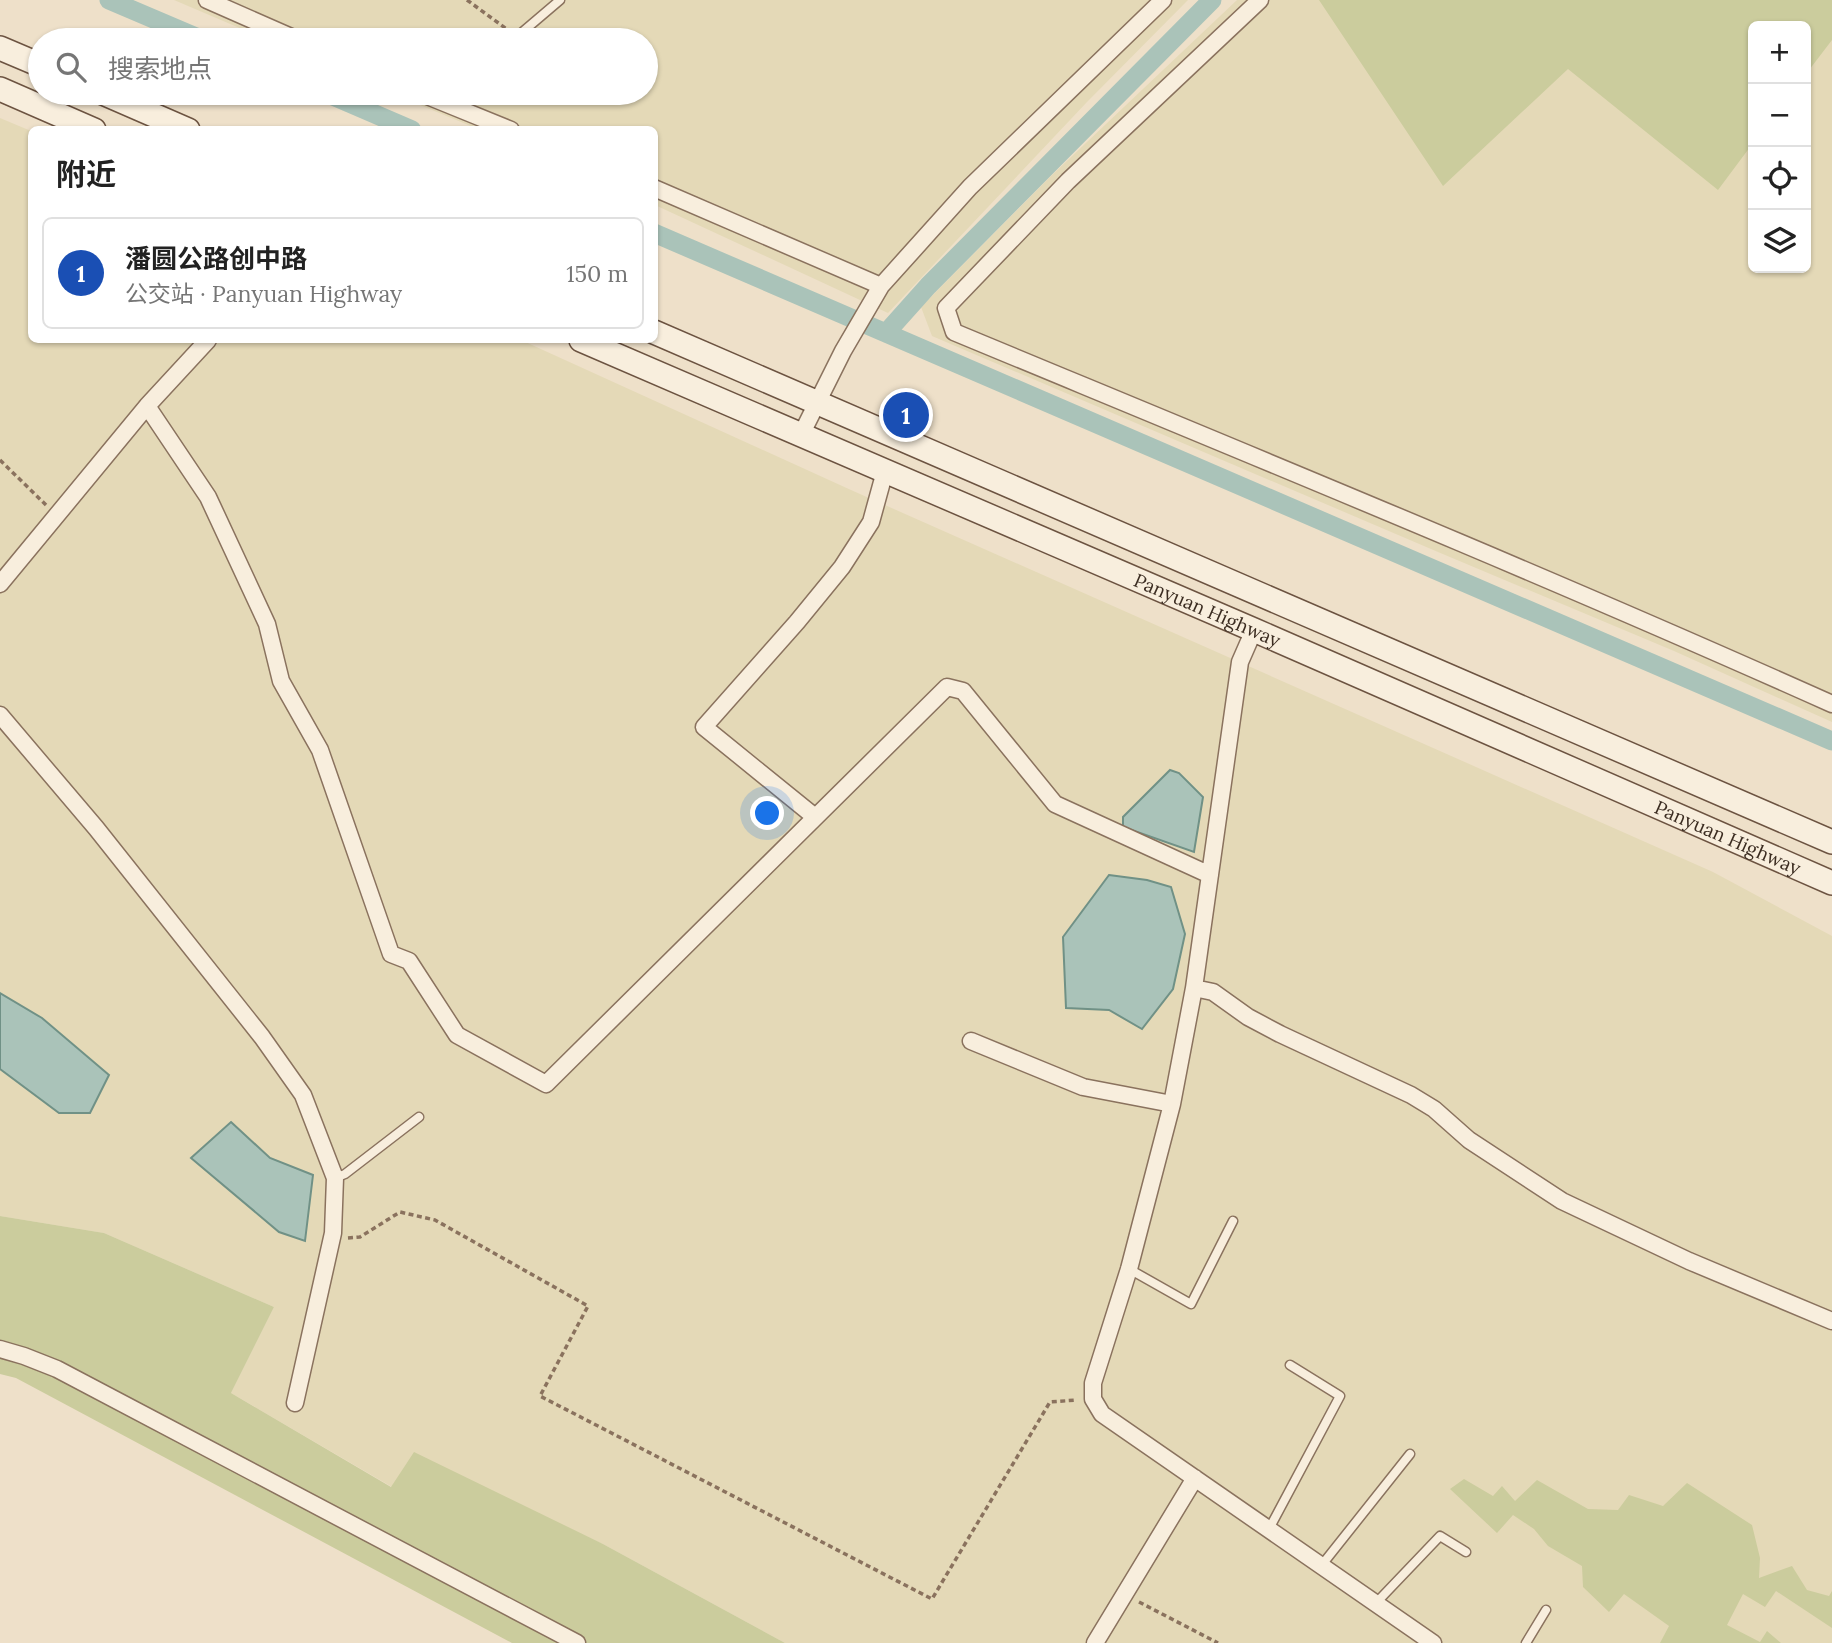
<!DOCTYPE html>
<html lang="zh">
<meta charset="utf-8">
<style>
:root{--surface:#fff;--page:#f6f6f6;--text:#222;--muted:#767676;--line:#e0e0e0;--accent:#982f39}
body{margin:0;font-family:Lora,"Noto Sans SC",serif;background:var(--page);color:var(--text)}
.controls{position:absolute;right:21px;top:21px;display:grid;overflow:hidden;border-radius:10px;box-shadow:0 2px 5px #0004}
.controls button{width:63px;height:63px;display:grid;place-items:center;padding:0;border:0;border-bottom:2px solid var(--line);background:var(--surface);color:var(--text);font:35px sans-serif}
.you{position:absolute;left:768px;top:814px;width:24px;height:24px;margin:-18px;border:5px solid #fff;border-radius:50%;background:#1a73e8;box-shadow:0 0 0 10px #1a73e833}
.badge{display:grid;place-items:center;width:46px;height:46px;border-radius:50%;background:var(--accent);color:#fff;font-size:23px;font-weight:700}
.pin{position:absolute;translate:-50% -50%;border:4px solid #fff;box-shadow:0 2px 7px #0006}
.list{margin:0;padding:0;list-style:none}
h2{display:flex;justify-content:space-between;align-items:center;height:91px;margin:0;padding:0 28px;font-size:30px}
h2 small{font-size:23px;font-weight:400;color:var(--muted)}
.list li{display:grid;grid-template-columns:46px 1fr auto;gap:21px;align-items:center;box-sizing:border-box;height:112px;margin:0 14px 14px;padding:0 14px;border:2px solid var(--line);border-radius:10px}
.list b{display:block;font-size:26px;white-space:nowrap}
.list p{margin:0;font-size:23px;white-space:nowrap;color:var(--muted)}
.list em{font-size:23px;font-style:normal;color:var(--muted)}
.icon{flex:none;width:38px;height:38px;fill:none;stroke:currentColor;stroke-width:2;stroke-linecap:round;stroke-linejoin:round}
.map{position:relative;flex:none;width:1832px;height:1643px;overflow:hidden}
.search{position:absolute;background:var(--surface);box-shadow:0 2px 5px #0004;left:28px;top:28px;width:630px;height:77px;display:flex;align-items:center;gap:18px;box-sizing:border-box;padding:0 24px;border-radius:38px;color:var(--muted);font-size:26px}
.panel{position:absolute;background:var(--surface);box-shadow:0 2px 5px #0004;left:28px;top:126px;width:630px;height:217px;border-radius:10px}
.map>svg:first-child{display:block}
</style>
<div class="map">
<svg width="1832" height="1643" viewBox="0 0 1832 1643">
<rect width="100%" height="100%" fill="#eee0c9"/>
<path fill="#e4d9b7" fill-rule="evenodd" d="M174,0H1188L1087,102L888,313L655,205L654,130L478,129L391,93H646V40H268Z
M1237,0H1832V722L1674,651L1438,552L932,336L921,307L1050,177ZM1753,26H1806V268H1753Z
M0,118L31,131L32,340H521L851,490L1713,872L1832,936V1643H785L603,1544L407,1463L392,1487L231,1393L274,1307L104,1233L0,1216Z"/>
<path fill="#cbcc9d" d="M1319,0H1832V40L1806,74V26H1753V143L1718,190L1568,69L1443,186Z
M0,1216L104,1233L274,1307L231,1393L391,1487L414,1452L603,1544L785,1643H512L16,1378L0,1374Z
M1464,1479L1493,1496L1502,1486L1515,1501L1537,1480L1588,1509L1618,1510L1629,1495L1663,1506L1687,1483L1752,1525L1760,1558L1759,1578L1792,1566L1807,1590L1829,1596L1832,1591V1628L1776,1591L1765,1607L1743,1594L1727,1625L1760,1642L1767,1631L1781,1643H1660L1669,1626L1624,1594L1609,1612L1583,1587L1582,1566L1548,1546L1534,1529L1513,1515L1497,1533L1450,1489Z"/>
<path fill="#aac3b9" stroke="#709186" stroke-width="2" d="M1170,770L1179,773L1203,797L1194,852L1123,827V817Z
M1109,875L1147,880L1171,887L1185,934L1173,989L1142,1029L1109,1010L1066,1008L1063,937Z
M0,993L42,1018L109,1075L90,1113H59L0,1069Z
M231,1122L270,1158L313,1175L305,1241L279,1232L191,1158Z"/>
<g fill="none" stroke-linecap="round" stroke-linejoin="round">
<path stroke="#aac3b9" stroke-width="19" d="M109,0L203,40
M326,93L412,130
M654,233L1832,741
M886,333L928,286L1212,0"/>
<defs>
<path id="service" d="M513,40L560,0
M335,1178L345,1174L419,1117
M1129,1269L1191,1304L1233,1221
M1269,1529L1340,1396L1290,1365
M1321,1566L1410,1454
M1376,1603L1440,1536L1466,1552
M1526,1643L1546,1610"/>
<path id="minor" d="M207,0L298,40
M1260,0L1068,181L946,308L954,332C1248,454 1542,574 1832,704
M420,93L511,130
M654,188L881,286L843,351L801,435
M881,286L970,187L1163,0
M147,406L208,497L267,624L281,681L320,750L391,954L409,961L457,1035L546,1084L947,687L963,691L1055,804L1210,875
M0,584L147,406L208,340
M1254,630L1240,662L1194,988L1172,1104L1129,1269L1093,1383V1399L1102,1414L1433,1643
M0,715L96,828L262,1037L303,1095L335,1178L333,1233L295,1403
M815,817L704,727L797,622L842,567L871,522L885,471
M1194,988L1213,992L1248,1017L1280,1034L1411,1095L1434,1109L1469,1140L1562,1201L1689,1261L1832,1321
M971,1041L1083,1087L1172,1104
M0,1349L24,1356L57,1369L577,1643
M1095,1643L1195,1478"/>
<g id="secondary">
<path d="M0,48L40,65"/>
<path d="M0,89L94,130"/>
<path d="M103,93L188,130"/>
<path d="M654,332L1832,842"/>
<path id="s1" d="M581,340L1254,630L1832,883"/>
</g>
</defs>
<use href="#service" stroke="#8a725e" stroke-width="11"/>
<use href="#minor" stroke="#8a725e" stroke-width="19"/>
<use href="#secondary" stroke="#6c5341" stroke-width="26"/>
<path stroke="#8a725e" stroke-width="3.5" stroke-dasharray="5 3.5" stroke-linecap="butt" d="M467,0L508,30
M0,460L46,505
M348,1238L360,1237L400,1212L435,1220L588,1306L540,1396L932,1599L1050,1402L1077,1400
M1139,1602L1218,1643"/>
<use href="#service" stroke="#f8eedd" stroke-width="8"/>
<use href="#minor" stroke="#f8eedd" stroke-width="16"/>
<use href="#secondary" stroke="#f8eedd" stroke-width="23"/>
</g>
<g text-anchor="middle" stroke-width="7" stroke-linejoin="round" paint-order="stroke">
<g font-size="19" fill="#3b2c21" stroke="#f5ebd9">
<text dy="7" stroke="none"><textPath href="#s1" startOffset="682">Panyuan Highway</textPath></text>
<text dy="7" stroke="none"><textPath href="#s1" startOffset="1250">Panyuan Highway</textPath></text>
</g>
</g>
</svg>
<div class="controls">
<button>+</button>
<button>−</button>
<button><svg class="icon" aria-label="locate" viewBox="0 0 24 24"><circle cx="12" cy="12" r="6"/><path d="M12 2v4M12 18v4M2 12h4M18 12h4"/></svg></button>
<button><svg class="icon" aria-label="layers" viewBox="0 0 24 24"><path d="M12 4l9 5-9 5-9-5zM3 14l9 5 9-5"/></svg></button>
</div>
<div class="you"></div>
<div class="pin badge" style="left:906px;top:415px;background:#1a4fb4">1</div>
<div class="search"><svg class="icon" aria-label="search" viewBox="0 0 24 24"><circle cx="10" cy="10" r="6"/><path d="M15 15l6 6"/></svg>搜索地点</div>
<section class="panel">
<h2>附近<small></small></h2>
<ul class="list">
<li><span class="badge" style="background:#1a4fb4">1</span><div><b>潘圆公路创中路</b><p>公交站 · Panyuan Highway</p></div><em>150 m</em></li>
</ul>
</section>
</div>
